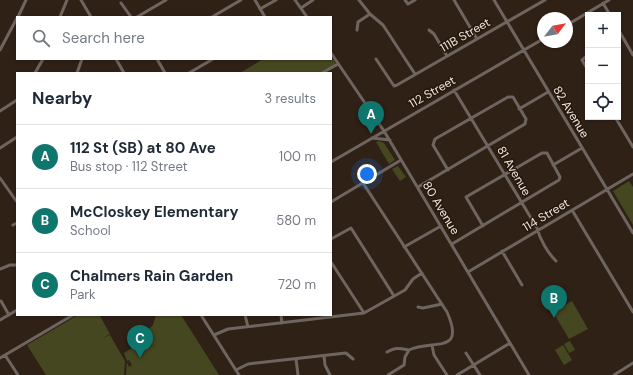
<!DOCTYPE html>
<meta charset="utf-8">
<style>
:root{--surface:#fff;--page:#f2f2f3;--text:#1f2937;--muted:#747a83;--line:#e0e1e3;--accent:#0f766e}
body{margin:0;font-family:"DM Sans",sans-serif;background:var(--page);color:var(--text)}
.controls{position:absolute;right:12px;top:12px;display:grid;overflow:hidden;border-radius:0px;box-shadow:0 1px 3px #0004}
.controls button{width:36px;height:36px;display:grid;place-items:center;padding:0;border:0;border-bottom:1px solid var(--line);background:var(--surface);color:var(--text);font:20px sans-serif}
.compass{position:absolute;left:537px;top:12px;width:36px;height:36px;border-radius:50%;background:var(--surface);box-shadow:0 1px 3px #0004;rotate:59deg}
.you{position:absolute;left:367px;top:174px;width:14px;height:14px;margin:-10px;border:3px solid #fff;border-radius:50%;background:#1a73e8;box-shadow:0 0 0 6px #1a73e833}
.badge{display:grid;place-items:center;width:26px;height:26px;border-radius:50%;background:var(--accent);color:#fff;font-size:13px;font-weight:700}
.pin{position:absolute;translate:-50% -33px;filter:drop-shadow(0 1px 2px #0008)}
.pin::after{content:'';position:absolute;top:21px;width:14px;height:12px;background:inherit;clip-path:polygon(0 0,100% 0,50% 100%)}
.list{margin:0;padding:0;list-style:none}
h2{display:flex;justify-content:space-between;align-items:center;height:52px;margin:0;padding:0 16px;font-size:17px}
h2 small{font-size:13px;font-weight:400;color:var(--muted)}
.list li{display:grid;grid-template-columns:26px 1fr auto;gap:12px;align-items:center;box-sizing:border-box;height:64px;padding:0 16px;border-top:1px solid var(--line)}
.list b{display:block;font-size:15px;white-space:nowrap}
.list p{margin:0;font-size:13px;white-space:nowrap;color:var(--muted)}
.list em{font-size:13px;font-style:normal;color:var(--muted)}
.icon{flex:none;width:22px;height:22px;fill:none;stroke:currentColor;stroke-width:2;stroke-linecap:round;stroke-linejoin:round}
.map{position:relative;flex:none;width:633px;height:375px;overflow:hidden}
.search{position:absolute;background:var(--surface);box-shadow:0 1px 3px #0004;left:16px;top:16px;width:316px;height:44px;display:flex;align-items:center;gap:10px;box-sizing:border-box;padding:0 14px;border-radius:0px;color:var(--muted);font-size:15px}
.panel{position:absolute;background:var(--surface);box-shadow:0 1px 3px #0004;left:16px;top:72px;width:316px;height:244px;border-radius:0px}
.map>svg:first-child{display:block}
</style>
<div class="map">
<svg width="633" height="375" viewBox="0 0 633 375">
<rect width="100%" height="100%" fill="#302116"/>
<path fill="#454721" d="M331,57L336,64L321,73H240L263,59H331Z
M379,141L384,143L395,160L389,164L376,142Z
M398,166L406,177L400,181L392,169Z
M629,181L633,187V225L613,191Z
M572,301L588,329L569,339L553,312Z
M78,315L100,316L110,334L103,338L110,335L125,361L124,375H46L27,345Z
M156,315H181L219,375H126L127,362L129,367L132,365L129,360L127,361L124,353L138,344L139,341L143,337V335L153,325Z
M570,341L575,350L569,353L564,344Z
M563,345L572,360L564,365L555,350Z"/>
<g fill="none" stroke-linecap="round" stroke-linejoin="round">
<path stroke="#6e6560" stroke-width="3" d="M81,0L91,17
M255,0L265,17
M295,0L307,17
M359,0L370,14L383,25L415,74
M405,0L408,4L415,0
M454,0L477,39
M494,0L633,233
M121,3L131,17
M603,3L610,15
M301,8L313,0
M260,9L276,0
M18,17L26,0
M60,17L67,0
M137,17L166,0
M212,17L241,0
M567,25L609,0
M618,29L633,55
M357,30L358,22L370,14
M429,30L434,34L447,56
M0,50L17,18
M331,53L384,131L529,375
M588,55L582,60L588,70
M116,59L124,73
M157,59L165,73
M376,59L394,86L397,85L545,0
M35,73L43,59
M77,73L82,59
M189,73L213,59
M322,73L338,64
M454,90L537,228C540,240 548,253 556,261
M519,109L548,92
M0,111L17,100
M615,117L633,147
M372,138L390,140
M0,148L17,137
M331,162L543,39
M553,165L582,148
M0,178L17,202
M363,183L447,312C466,355 433,339 409,350C399,348 396,347 387,352
M418,187C453,166 489,145 525,124L526,119L513,97H508L435,139L433,145L448,170
M331,202L401,160
M572,210L633,312
M13,225L17,223
M331,239L351,228L394,296
M452,244L559,180L560,177L547,153H542L466,197L483,226
M404,247L441,226
M502,251L522,285
M331,262L364,313
M0,269L10,265H17
M468,272L633,174
M1,301L9,315
M418,307L423,308L442,304
M201,315L239,375
M245,315L248,327
M281,315L282,323
M0,320L17,310
M214,335L228,329L364,313L405,290L413,279L422,273
M432,345L434,355L447,375
M466,353L480,375
M5,355L18,375
M324,356L325,365L330,375
M0,358L73,315
M296,359L298,375
M236,370L248,364L346,353L353,359
M388,375L404,365L405,357L409,350
M457,375L510,343
M614,375L633,363"/>
</g>
<g text-anchor="middle" stroke-width="3" stroke-linejoin="round" paint-order="stroke">
<g font-size="12" fill="#f1e7df" stroke="#26180c">
<text transform="translate(465 35) rotate(-30)" y="4">111B Street</text>
<text transform="translate(432 92) rotate(-30)" y="4">112 Street</text>
<text transform="translate(571 112) rotate(59)" y="4">82 Avenue</text>
<text transform="translate(514 171) rotate(60)" y="4">81 Avenue</text>
<text transform="translate(441 208) rotate(59)" y="4">80 Avenue</text>
<text transform="translate(546 215) rotate(-31)" y="4">114 Street</text>
</g>
</g>
</svg>
<div class="controls">
<button>+</button>
<button>−</button>
<button><svg class="icon" aria-label="locate" viewBox="0 0 24 24"><circle cx="12" cy="12" r="6"/><path d="M12 2v4M12 18v4M2 12h4M18 12h4"/></svg></button>
</div>
<svg class="compass" viewBox="-18 -18 36 36"><path d="M0-13l5 13h-10z" fill="#e53935"/><path d="M0 13l5-13h-10z" fill="#747a83"/></svg>
<div class="you"></div>
<div class="pin badge" style="left:371px;top:134px">A</div>
<div class="pin badge" style="left:554px;top:318px">B</div>
<div class="pin badge" style="left:140px;top:358px">C</div>
<div class="search"><svg class="icon" aria-label="search" viewBox="0 0 24 24"><circle cx="10" cy="10" r="6"/><path d="M15 15l6 6"/></svg>Search here</div>
<section class="panel">
<h2>Nearby<small>3 results</small></h2>
<ul class="list">
<li><span class="badge">A</span><div><b>112 St (SB) at 80 Ave</b><p>Bus stop · 112 Street</p></div><em>100 m</em></li>
<li><span class="badge">B</span><div><b>McCloskey Elementary</b><p>School</p></div><em>580 m</em></li>
<li><span class="badge">C</span><div><b>Chalmers Rain Garden</b><p>Park</p></div><em>720 m</em></li>
</ul>
</section>
</div>
